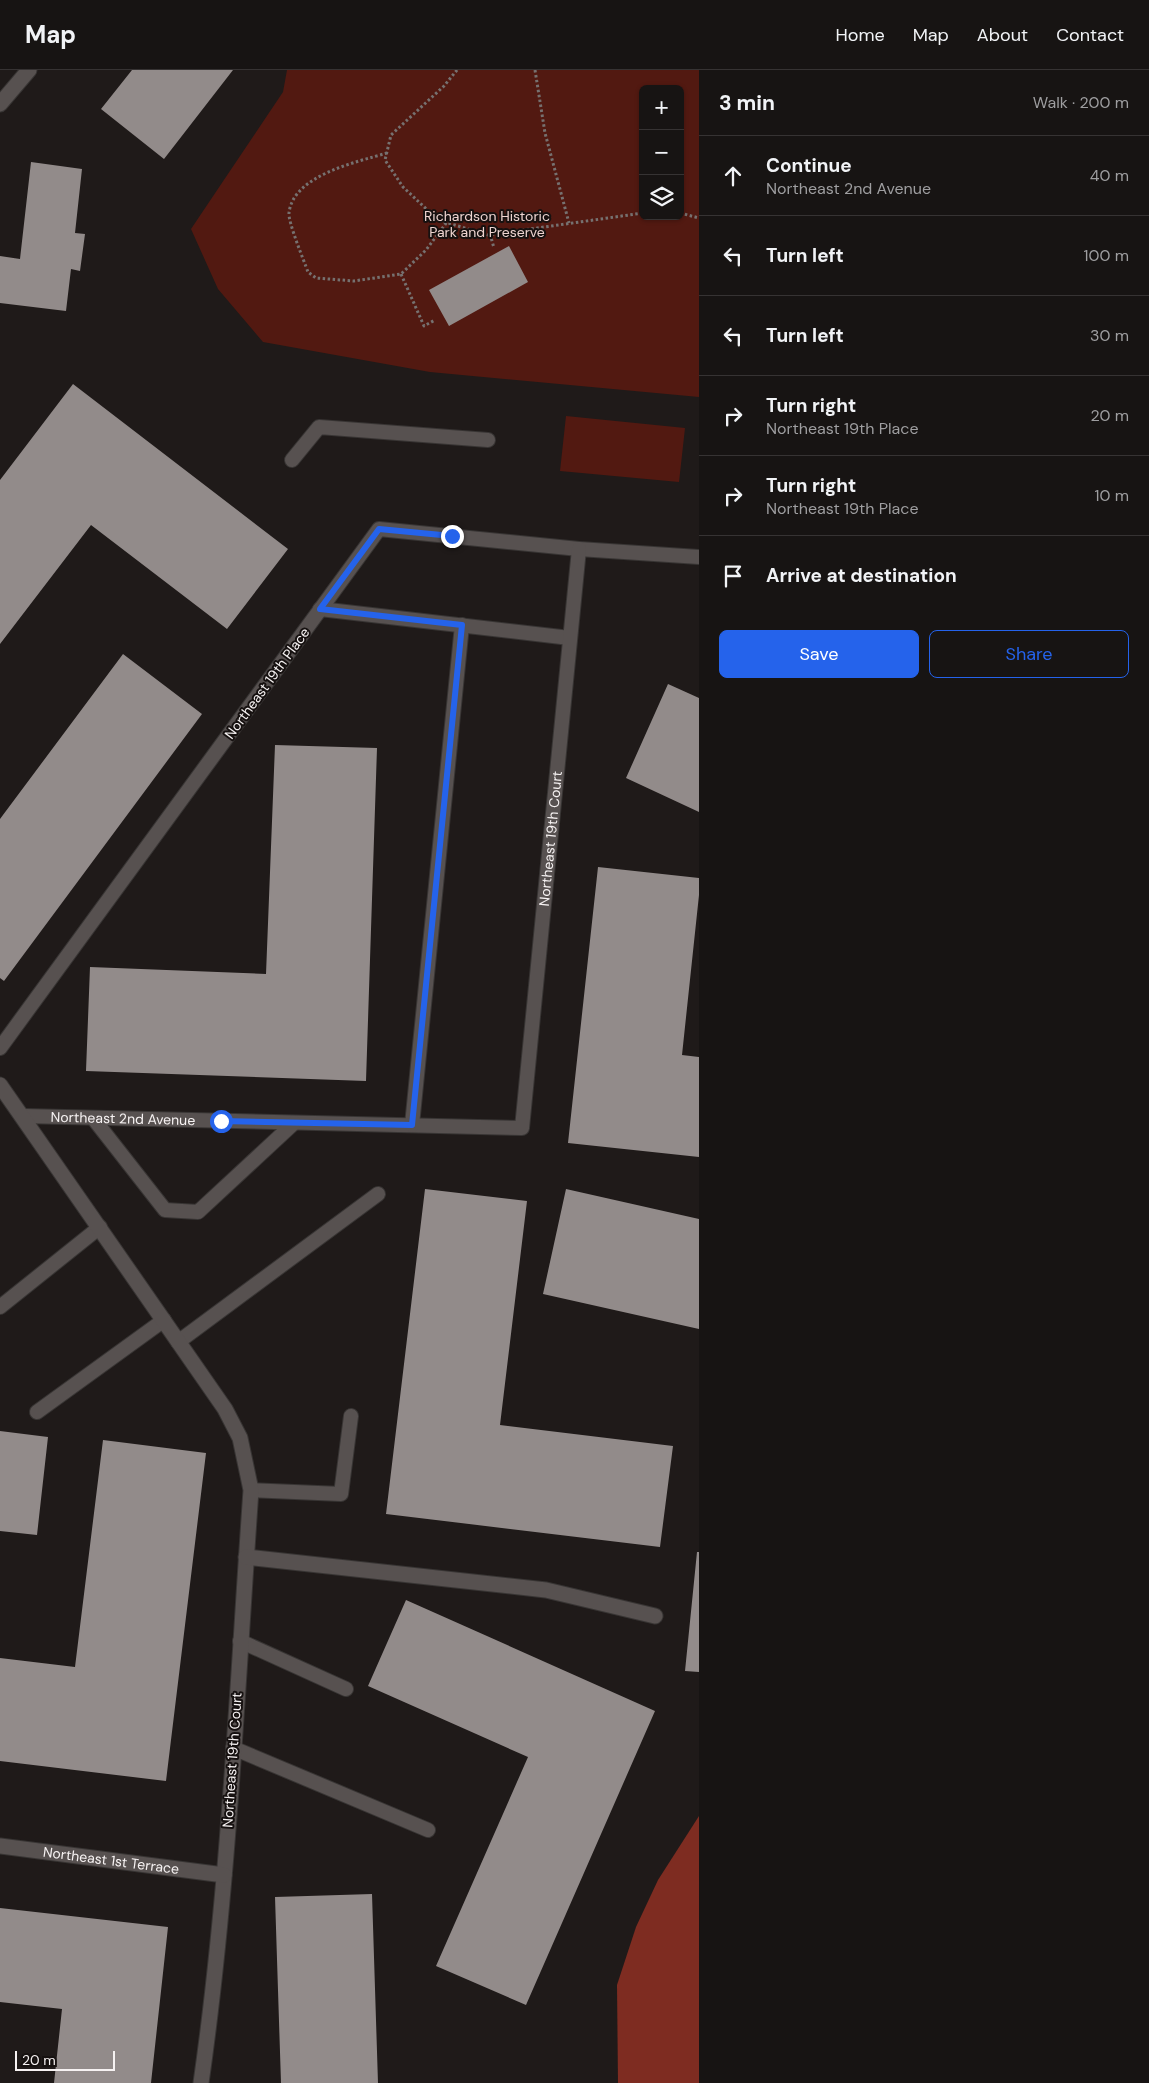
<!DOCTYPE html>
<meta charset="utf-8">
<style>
:root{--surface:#171413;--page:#242121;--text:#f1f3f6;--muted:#9e9ea0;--line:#363333;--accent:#2563eb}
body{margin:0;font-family:"DM Sans",sans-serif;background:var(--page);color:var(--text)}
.controls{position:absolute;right:15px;top:15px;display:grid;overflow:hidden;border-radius:8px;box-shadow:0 1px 4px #0004}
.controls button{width:45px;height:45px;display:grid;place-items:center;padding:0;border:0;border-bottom:1px solid var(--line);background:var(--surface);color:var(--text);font:25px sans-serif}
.scale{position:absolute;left:15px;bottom:12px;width:100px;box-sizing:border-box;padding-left:5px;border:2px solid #f6f2f2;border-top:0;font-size:14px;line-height:18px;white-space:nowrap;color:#f6f2f2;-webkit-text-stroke:4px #161110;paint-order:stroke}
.stop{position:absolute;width:15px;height:15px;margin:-11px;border:4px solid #2563eb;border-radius:50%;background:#fff}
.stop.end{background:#2563eb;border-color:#fff;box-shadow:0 1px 5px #0008}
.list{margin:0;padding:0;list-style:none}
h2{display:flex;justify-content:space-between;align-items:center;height:65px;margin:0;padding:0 20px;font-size:21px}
h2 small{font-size:16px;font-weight:400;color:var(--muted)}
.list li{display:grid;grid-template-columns:32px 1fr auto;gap:15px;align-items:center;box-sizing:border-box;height:80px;padding:0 20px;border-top:1px solid var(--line)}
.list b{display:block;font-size:19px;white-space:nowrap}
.list p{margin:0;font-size:16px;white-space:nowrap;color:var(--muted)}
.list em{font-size:16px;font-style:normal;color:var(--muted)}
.actions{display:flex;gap:10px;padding:15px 20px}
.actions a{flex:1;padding:11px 0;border:1px solid var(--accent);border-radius:8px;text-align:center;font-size:18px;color:var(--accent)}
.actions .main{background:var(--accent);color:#fff}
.icon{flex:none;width:28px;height:28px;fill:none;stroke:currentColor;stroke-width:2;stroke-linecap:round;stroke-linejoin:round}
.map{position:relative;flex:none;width:699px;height:2013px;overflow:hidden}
header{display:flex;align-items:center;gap:30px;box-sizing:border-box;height:70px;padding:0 25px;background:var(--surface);border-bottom:1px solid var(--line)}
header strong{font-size:24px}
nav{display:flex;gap:28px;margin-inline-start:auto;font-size:18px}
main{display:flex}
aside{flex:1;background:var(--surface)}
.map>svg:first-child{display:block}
</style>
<header>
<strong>Map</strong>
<nav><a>Home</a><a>Map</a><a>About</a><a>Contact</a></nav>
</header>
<main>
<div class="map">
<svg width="699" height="2013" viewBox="0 0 699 2013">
<rect width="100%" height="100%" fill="#1f1a19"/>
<path fill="#521911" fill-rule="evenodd" d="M287,0H699V327L430,302L263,272L218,219L191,159L283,22ZM643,19H680V146H643Z
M566,346L685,358L679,412L560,401Z"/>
<path fill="#7e2c21" d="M699,1746V2013H618L617,1915L636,1857L658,1810Z"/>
<path fill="#928b8a" d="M132,0H233L164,89L101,39Z
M31,92L82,99L75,163L85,164L80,201L71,199L66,241L0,233V186L20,189Z
M509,176L528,212L449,256L429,220Z
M73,314L288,479L227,559L91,455L0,574V410Z
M123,584L202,644L4,911L0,908V749Z
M668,614L699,628V742L626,708Z
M275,675L377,678L366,1011L86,1001L90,897L266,904Z
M598,797L699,808V825L682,985L699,987V1087L568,1073Z
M425,1119L527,1131L500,1355L673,1376L660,1477L386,1444Z
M566,1119L699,1149V1259L543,1224Z
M0,1361L48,1367L37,1465L0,1461Z
M103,1370L206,1383L166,1711L0,1691V1588L75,1597Z
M697,1482H699V1602L685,1601Z
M406,1530L655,1641L526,1935L436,1896L528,1687L368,1616Z
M372,1824L378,2013H281L275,1827Z
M0,1838L168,1857L151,2013H54L62,1939L0,1932Z"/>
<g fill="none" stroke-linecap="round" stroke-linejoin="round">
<defs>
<g id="lane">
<path d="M292,390L319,357L488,370"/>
<path d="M320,539L570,568"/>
<path d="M0,978L379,459L579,479L699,487"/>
<path id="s1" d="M23,1046L522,1058L579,479"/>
<path d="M93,1048L165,1140L198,1142L294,1053"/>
<path d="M412,1055L462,555"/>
<path d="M0,1237L100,1157"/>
<path d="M178,1272L378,1124"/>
<path d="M37,1342L164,1250"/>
<path d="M251,1420L341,1424L351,1346"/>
<path d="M240,1571L346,1619"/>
<path d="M233,1678L428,1760"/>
</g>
<g id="street">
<path d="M0,34L29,0"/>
<path d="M0,1015L225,1339L240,1368L251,1420C237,1618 229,1817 201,2013"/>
<path d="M246,1487L546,1520L655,1546"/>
<path id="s2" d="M0,1776L224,1805"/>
</g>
</defs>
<use href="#lane" stroke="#383534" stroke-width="16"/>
<use href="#street" stroke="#383534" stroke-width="17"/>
<path stroke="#767170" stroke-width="3" stroke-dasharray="2.5 2.5" stroke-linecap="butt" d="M457,0L444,16L391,65L385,90L403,117L438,150L488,165L643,143
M535,0L545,63L569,153
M387,83C357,92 293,105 289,143C288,152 304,191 308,202L316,208L354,211L401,204L426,180L447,152
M680,143L699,148
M490,164L494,178
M401,204L424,256L435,250"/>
<use href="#lane" stroke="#575150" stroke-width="14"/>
<use href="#street" stroke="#575150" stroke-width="15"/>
</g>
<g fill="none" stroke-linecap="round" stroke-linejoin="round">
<path stroke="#2563eb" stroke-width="6" d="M221,1051L412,1055L462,555L320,539L379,459L452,466"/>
</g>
<g text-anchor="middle" stroke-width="4" stroke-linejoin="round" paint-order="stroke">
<g font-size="14" fill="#eed4d0" stroke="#161110">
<text x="487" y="151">Richardson Historic<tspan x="487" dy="16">Park and Preserve</tspan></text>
</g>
<g font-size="14" fill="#f6f2f2" stroke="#161110">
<text transform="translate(267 613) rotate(-54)" y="5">Northeast 19th Place</text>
<text dy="5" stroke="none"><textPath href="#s1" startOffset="790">Northeast 19th Court</textPath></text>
<text dy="5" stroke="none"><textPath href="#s1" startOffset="100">Northeast 2nd Avenue</textPath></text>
<text transform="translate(232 1690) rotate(-86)" y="5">Northeast 19th Court</text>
<text dy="5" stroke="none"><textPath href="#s2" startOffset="112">Northeast 1st Terrace</textPath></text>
</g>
</g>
</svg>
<div class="controls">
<button>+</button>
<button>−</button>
<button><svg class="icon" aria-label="layers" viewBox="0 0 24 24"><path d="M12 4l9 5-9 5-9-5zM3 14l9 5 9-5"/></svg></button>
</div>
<div class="scale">20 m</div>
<div class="stop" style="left:221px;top:1051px"></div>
<div class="stop end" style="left:452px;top:466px"></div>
</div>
<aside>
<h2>3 min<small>Walk · 200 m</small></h2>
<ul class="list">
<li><svg class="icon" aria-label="ahead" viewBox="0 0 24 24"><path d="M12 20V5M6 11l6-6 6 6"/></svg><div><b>Continue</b><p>Northeast 2nd Avenue</p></div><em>40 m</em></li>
<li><svg class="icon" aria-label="left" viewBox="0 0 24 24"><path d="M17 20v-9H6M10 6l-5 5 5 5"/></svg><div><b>Turn left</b></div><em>100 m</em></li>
<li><svg class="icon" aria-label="left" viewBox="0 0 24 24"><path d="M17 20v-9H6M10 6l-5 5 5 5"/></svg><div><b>Turn left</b></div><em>30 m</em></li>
<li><svg class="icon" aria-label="right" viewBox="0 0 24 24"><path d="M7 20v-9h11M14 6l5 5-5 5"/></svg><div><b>Turn right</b><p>Northeast 19th Place</p></div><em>20 m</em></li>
<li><svg class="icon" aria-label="right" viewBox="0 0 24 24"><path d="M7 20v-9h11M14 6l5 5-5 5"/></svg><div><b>Turn right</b><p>Northeast 19th Place</p></div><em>10 m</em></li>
<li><svg class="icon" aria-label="arrive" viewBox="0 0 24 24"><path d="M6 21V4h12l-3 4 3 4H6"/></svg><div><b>Arrive at destination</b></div></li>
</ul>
<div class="actions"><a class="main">Save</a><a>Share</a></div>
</aside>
</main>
